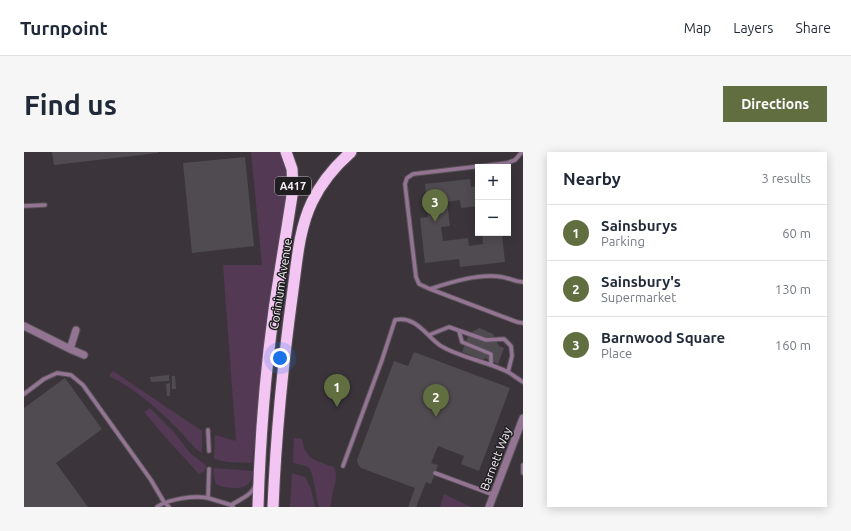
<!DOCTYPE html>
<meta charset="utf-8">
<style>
:root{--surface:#fff;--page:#f6f6f7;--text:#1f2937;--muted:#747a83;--line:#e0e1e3;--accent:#616e40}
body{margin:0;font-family:Ubuntu,sans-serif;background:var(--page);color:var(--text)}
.controls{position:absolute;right:12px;top:12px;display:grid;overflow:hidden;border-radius:0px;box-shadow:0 2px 10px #0003}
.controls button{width:36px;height:36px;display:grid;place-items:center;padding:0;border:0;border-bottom:1px solid var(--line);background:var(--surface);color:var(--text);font:20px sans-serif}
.you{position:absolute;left:256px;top:206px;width:14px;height:14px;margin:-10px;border:3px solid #fff;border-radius:50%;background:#1a73e8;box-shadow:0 0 0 6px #1a73e833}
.badge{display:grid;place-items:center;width:26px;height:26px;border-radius:50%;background:var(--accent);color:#fff;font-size:13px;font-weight:700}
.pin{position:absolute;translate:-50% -33px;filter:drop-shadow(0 1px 2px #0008)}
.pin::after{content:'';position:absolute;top:21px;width:14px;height:12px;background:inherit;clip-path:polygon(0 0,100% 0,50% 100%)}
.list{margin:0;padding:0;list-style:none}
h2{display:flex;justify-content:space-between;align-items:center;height:52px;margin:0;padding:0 16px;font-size:17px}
h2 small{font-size:13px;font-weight:400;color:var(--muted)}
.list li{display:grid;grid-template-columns:26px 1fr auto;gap:12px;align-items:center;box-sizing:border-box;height:56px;padding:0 16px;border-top:1px solid var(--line)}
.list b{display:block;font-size:15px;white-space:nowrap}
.list p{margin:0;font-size:13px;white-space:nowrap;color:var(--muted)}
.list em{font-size:13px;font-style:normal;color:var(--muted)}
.map{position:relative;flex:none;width:499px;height:355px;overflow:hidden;border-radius:0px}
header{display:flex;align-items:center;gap:24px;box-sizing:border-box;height:56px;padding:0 20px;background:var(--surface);border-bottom:1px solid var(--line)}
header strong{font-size:19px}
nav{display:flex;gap:22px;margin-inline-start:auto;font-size:14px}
.intro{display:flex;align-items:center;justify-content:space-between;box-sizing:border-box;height:96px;padding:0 24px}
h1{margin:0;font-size:28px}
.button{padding:10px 18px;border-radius:0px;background:var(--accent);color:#fff;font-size:14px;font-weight:700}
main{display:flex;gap:24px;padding:0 24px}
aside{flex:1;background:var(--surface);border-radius:0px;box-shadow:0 2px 10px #0003}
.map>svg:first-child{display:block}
</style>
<header>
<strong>Turnpoint</strong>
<nav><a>Map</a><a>Layers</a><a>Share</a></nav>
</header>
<div class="intro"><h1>Find us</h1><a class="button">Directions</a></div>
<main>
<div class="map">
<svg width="499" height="355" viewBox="0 0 499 355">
<rect width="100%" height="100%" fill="#3b353b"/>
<path fill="#533953" d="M227,0H255L262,17L264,33L247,147L228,311L203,310L190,307L191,283L212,289L199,113H238Z
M89,219L178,279V301C168,295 161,284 152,275C132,255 111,237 85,224Z
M126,256L150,280L167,302L182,313C182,319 179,320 175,322L143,287L120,260Z
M270,286L278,287C281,308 293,309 310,315C316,327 306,342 307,355H295C292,347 290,319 284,315C280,313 274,312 269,311Z
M189,316L230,319C229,323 228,328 225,331C219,339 199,336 192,332L190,325Z
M268,321L281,325L287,337L291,355H266Z
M420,342L447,355H416Z"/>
<path fill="#504b50" d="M28,0H134V1L30,13Z
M221,5L230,94L168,101L159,11Z
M446,27L447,35L454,34V54L437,56L436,48L423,50L426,74L417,75L419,89L444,86L445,94L459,92L458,81H478L481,110L436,115L435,107L401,111L396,66L404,65L401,32Z
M455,176L469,182L475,194L480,196L474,212L461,206L459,208L438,200L445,182Z
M390,200L486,236L455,319L437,312L440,304L414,294L407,311L414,313L407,332L402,330L392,355H384L391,336L337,316L334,312L333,308L370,209L384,214Z
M145,223V229L127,230L126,225Z
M148,224H151L152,237H148Z
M41,226L78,277L32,311L64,355H0V256Z
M146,231V244H143L142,232Z"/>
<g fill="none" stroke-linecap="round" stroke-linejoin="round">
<defs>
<path id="service" d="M498,0L491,8L483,11L389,22L383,26L381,32L392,125L395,132L406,137L493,170L499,171
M0,54L21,53
M406,137C427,130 456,121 478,125C485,126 492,130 499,130
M435,179L438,190L467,202V213
M405,183L425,175L462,188L480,187L487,194L488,204L484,220
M0,242L20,227L33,221L47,223L59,233L127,328L140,350L145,355
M184,278L185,299
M499,313V321
M319,314L358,208L371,168C392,163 403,185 417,194C437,206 462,209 484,220C489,223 494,227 499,230
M185,317L184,346L207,353L209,355
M411,321L470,343
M207,353C215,348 228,343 231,334
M133,355C144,347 171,343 184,346"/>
<path id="minor" d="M0,174L46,197L60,203
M46,197L52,178
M465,355L499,266"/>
<path id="trunk" d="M234,355C236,289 241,223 250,158C256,117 263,77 269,37L268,17L262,0
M249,355C252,282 259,210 269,138C273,109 275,77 288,50C297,31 311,14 327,0"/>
</defs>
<use href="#service" stroke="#595359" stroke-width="5.5"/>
<use href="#minor" stroke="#595359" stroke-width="9"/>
<use href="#trunk" stroke="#595359" stroke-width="13"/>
<use href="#service" stroke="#937593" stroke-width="3.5"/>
<use href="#minor" stroke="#937593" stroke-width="7"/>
<use href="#trunk" stroke="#f3c5f3" stroke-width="11"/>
</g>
<g text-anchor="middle" stroke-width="3" stroke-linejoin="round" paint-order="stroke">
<rect fill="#201e20" stroke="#b5b2b5" stroke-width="1" x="251" y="25" width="36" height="18" rx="3"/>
<g font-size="11" font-weight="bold" fill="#f5f1f5">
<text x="269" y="38">A417</text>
</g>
<g font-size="12" fill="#f5f1f5" stroke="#201e20">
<text transform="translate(257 132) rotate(-81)" y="4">Corinium Avenue</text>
<text transform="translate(472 307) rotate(-69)" y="4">Barnett Way</text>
</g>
</g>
</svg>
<div class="controls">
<button>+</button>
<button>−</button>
</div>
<div class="you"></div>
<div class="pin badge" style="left:313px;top:255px">1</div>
<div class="pin badge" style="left:412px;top:265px">2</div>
<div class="pin badge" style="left:411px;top:70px">3</div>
</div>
<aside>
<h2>Nearby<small>3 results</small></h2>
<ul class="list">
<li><span class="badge">1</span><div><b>Sainsburys</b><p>Parking</p></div><em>60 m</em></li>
<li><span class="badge">2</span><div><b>Sainsbury's</b><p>Supermarket</p></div><em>130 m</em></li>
<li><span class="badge">3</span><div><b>Barnwood Square</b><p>Place</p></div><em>160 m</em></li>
</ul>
</aside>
</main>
